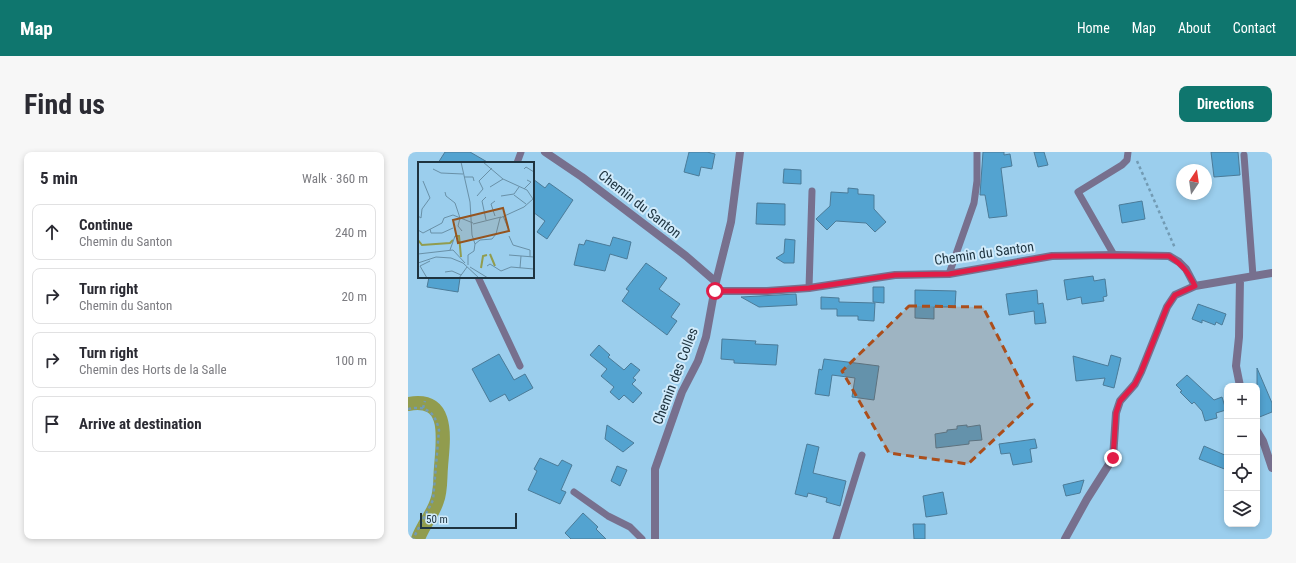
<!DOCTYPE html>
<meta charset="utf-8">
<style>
:root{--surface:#fff;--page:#f7f7f7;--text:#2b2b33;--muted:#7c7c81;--line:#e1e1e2;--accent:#0f766e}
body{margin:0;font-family:"Roboto Condensed",sans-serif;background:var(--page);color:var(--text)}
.controls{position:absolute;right:12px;bottom:12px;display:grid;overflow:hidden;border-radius:8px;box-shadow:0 2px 6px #0003}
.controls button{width:36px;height:36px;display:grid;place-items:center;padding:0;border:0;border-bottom:1px solid var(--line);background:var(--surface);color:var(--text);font:20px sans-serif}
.compass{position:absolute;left:768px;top:12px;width:36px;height:36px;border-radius:50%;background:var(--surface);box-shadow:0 2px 6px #0003;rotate:13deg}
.scale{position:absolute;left:12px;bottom:10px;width:97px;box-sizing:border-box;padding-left:4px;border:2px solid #1e333f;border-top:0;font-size:11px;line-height:14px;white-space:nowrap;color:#1e333f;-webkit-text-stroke:3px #d1ebfb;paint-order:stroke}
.stop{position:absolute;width:12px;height:12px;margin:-9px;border:3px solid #e11d48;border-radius:50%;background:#fff}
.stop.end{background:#e11d48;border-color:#fff;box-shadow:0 1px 4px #0008}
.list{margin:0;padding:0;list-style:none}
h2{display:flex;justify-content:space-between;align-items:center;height:52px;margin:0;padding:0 16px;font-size:17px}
h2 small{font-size:13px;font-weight:400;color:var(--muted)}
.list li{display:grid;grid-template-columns:26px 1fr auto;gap:12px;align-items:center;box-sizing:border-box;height:56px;margin:0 8px 8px;padding:0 8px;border:1px solid var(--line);border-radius:8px}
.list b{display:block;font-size:15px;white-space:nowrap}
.list p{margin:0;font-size:13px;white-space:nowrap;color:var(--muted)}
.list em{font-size:13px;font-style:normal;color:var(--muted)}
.icon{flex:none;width:22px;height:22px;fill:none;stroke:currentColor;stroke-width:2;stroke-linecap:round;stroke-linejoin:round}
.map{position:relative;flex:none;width:864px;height:387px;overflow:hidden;border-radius:8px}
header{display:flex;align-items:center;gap:24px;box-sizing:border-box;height:56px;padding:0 20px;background:var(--accent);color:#fff}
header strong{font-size:19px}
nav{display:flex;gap:22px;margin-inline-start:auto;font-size:14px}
.intro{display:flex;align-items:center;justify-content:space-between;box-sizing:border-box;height:96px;padding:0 24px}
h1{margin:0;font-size:28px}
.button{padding:10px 18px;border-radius:8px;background:var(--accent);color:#fff;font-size:14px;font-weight:700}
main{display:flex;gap:24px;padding:0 24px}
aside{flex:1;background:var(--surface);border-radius:8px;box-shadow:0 2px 6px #0003}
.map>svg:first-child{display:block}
</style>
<header>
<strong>Map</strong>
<nav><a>Home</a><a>Map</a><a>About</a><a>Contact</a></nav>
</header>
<div class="intro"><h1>Find us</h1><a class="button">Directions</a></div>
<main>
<aside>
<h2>5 min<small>Walk · 360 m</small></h2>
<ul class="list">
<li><svg class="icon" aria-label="ahead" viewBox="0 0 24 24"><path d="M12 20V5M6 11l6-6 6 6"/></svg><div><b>Continue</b><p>Chemin du Santon</p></div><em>240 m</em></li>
<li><svg class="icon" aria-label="right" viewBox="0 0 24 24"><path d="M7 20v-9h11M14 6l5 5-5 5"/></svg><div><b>Turn right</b><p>Chemin du Santon</p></div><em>20 m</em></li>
<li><svg class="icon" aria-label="right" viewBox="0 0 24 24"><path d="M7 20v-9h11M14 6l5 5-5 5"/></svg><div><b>Turn right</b><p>Chemin des Horts de la Salle</p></div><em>100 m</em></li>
<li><svg class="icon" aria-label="arrive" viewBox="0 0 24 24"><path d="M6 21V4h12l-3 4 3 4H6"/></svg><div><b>Arrive at destination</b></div></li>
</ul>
</aside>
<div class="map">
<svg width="864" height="387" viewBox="0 0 864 387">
<rect width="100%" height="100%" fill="#9bceed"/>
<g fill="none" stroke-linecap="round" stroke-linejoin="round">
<path stroke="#919c4e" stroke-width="14" d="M0,252C43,244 35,288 33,315C32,326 33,339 29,349C25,362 15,373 10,387"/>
</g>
<path fill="#53a3d0" stroke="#4b7b98" d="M37,0H62L81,11H30Z
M281,0H299L307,2L304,17L293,15L291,24L276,20Z
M575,0H596V3L602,2L604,14L593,16L599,64L581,66L577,43H572Z
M626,0H636L640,13L630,15Z
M803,0H830L832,23L806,25Z
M376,17L393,18V32L375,31Z
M125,27L137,36L141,31L165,48L139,87L129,80L137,69L125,60Z
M440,36L450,37V42L466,43V57L478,70L467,80L458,71L428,69L419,78L408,67L422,54L423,40L440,41Z
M734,49L737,67L714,71L711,53Z
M349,51L377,52V73L348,72Z
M205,85L223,90L219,107L202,102L197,119L166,113L171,92L176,93L178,88L202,94Z
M377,87L387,88L386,111H376L368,106L376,101Z
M238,111L259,126L251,137L272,152L263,165L269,169L259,183L214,149L221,139L218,137Z
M685,124L686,129L697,127L699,144L695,145L696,149L674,152L673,145L659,148L656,128Z
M21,125L52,126L50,140L19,135Z
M465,135H476V151L465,150Z
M507,138L548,139L547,155H526V167L507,166Z
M629,138L630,152L635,151L638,171L627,172L626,159L601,163L598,142Z
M388,142L389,153L351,155L333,145Z
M413,145L431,146V150L467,151L466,169L450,168V164H429V157H413Z
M790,152L818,162L814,173L808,170L807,173L794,168V171L784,167Z
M314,187L348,189L347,192L370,193L368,213L326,211V208L313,207Z
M191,193L202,203L200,205L216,218L223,211L232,218L225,226L228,228L224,232L234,241L225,251L216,243L211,248L202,240L206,235L193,224L199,217L182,203Z
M91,202L106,228L117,222L125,236L101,249L97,242L82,250L64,217Z
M703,203L713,206L706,236L695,233L697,226L668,229L665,204L700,214Z
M416,207L471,214L466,248L444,245L447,226L424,223L421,244L407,242L411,217L414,218Z
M849,216L864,251V260L849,266Z
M779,223L806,248L814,245L818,258L808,261L809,266L797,269L794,259L786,250L784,252L772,240L774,239L768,233Z
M199,273L226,291L215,300L197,287Z
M559,273V275L572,273L574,288L561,289V292L528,296L527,282L539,280V278L549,277V274Z
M627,287L629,296L622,297L624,310L605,313L602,301L593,302L591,292Z
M399,292L411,295L405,321L438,329L432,354L418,350L419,346L400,341L399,345L387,342Z
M796,294L819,304V318L791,307Z
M132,306L150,314L154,308L164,313L153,338L158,340L152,352L120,338L129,319L126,317Z
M209,314L219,318L212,334L203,329Z
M676,328L672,341L658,344L655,333Z
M535,340L539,362L518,365L515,344Z
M175,361L190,375L188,377L198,387H163L157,381Z
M505,372H517V387H506Z"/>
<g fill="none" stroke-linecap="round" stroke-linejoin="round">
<path stroke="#729bb4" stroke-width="2.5" stroke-dasharray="3 3" stroke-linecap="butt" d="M729,9L767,96
M15,256L17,249
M0,257C18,253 27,260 31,278L25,348L5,387"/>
<path stroke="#77708e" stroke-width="7" d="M836,3L845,124
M109,11L113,0
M706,103L670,40L714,13L719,8L720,0
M541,122L566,51L569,29V0
M70,125L112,214
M401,136L404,39
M166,340L200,364L222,375L234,387
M428,387L454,303"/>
<path stroke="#77708e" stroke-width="8" d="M137,0L174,25L278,104L308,130
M832,127L831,185L828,214L832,234
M307,139H359L401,136L487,123L541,122L644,104L706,103L761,104L771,110L778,117L787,134
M849,279L855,289L864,316
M247,387V317L274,240L290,209L298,185L308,130L323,70L332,0
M657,387L679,347L705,306L708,261L712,249L727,232L733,220L759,155L767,143L787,134L864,121"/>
</g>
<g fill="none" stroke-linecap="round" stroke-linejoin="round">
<path stroke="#e11d48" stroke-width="5" d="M307,139H359L401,136L487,123L541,122L644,104H761C774,112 780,120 787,134L767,143L759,155L733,220L727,232L712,249L708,261L705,306"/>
</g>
<path fill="#ab4e1b" fill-opacity="0.2" stroke="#ab4e1b" stroke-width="3" stroke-dasharray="8 5" stroke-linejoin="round" d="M501,154L575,155L624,252L560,312L481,301L434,219Z"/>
<g text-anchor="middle" stroke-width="4" stroke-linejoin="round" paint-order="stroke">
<g font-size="14" fill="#1e333f" stroke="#d1ebfb">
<text transform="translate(232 52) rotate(38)" y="5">Chemin du Santon</text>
<text transform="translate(576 101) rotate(-8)" y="5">Chemin du Santon</text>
<text transform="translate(267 224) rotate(-69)" y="5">Chemin des Colles</text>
</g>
</g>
<g transform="translate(10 10)">
<rect width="116" height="116" fill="#9bceed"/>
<path fill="none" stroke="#919c4e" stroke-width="2" d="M37,74H41L43,95M0,78L4,83L32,81L35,78M72,92L77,104M63,106L65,94L69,93"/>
<path fill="none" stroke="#6990a7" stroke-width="1" d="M43,0L52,40L54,73L57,82L56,89L50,93V103M65,0L85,17L109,28L115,37M15,7L23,11L45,12M106,7L108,5L116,10M46,15H55L56,19M72,25L85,17M106,27L113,20L109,18M27,30L28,34L37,41L42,56M96,33L108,42M59,34L65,27L61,19L74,6M83,34L96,32L101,25M0,54L3,56L4,47L12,36L5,19M77,54L73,42L77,39M85,54L90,66M42,56L40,64L44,69M68,58L64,39L68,35M55,62L83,55M12,67L13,71H24L35,66M0,68L5,71L24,61L26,56L35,53L55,61M91,74L95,83L112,88V95M57,82L62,78L74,77L78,72L82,56L106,45L115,37M32,88L37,74M0,92L35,88L47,101M91,93L116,95M0,101L18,95L33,96L45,101L61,116M69,104L72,102L83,109L93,105L116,107M52,105L70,116M102,106L103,94M27,110L34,109L43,113M9,116L2,104L12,99M41,116L49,105"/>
<path fill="#95541f" fill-opacity="0.15" stroke="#95541f" stroke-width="2" d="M85,46L91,69L40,81L35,58Z"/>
<rect width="116" height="116" fill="none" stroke="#1e333f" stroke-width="2"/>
</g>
</svg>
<div class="controls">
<button>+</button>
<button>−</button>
<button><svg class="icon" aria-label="locate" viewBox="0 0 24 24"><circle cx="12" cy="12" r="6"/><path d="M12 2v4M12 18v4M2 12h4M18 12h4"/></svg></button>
<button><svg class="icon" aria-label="layers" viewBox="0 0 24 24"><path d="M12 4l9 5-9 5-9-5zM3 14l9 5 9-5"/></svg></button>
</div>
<svg class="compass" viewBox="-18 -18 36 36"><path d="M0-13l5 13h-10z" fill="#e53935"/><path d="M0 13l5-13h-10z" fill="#7c7c81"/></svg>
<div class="scale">50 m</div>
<div class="stop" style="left:307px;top:139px"></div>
<div class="stop end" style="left:705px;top:306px"></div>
</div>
</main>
